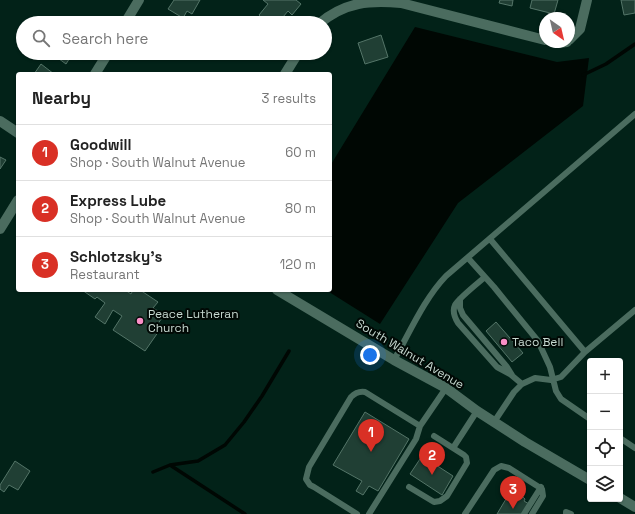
<!DOCTYPE html>
<meta charset="utf-8">
<style>
:root{--surface:#fff;--page:#f6f6f6;--text:#222;--muted:#767676;--line:#e0e0e0;--accent:#d93025}
body{margin:0;font-family:"Space Grotesk",sans-serif;background:var(--page);color:var(--text)}
.controls{position:absolute;right:12px;bottom:12px;display:grid;overflow:hidden;border-radius:4px;box-shadow:0 1px 3px #0004}
.controls button{width:36px;height:36px;display:grid;place-items:center;padding:0;border:0;border-bottom:1px solid var(--line);background:var(--surface);color:var(--text);font:20px sans-serif}
.compass{position:absolute;left:539px;top:12px;width:36px;height:36px;border-radius:50%;background:var(--surface);box-shadow:0 1px 3px #0004;rotate:146deg}
.you{position:absolute;left:370px;top:355px;width:14px;height:14px;margin:-10px;border:3px solid #fff;border-radius:50%;background:#1a73e8;box-shadow:0 0 0 6px #1a73e833}
.badge{display:grid;place-items:center;width:26px;height:26px;border-radius:50%;background:var(--accent);color:#fff;font-size:13px;font-weight:700}
.pin{position:absolute;translate:-50% -33px;filter:drop-shadow(0 1px 2px #0008)}
.pin::after{content:'';position:absolute;top:21px;width:14px;height:12px;background:inherit;clip-path:polygon(0 0,100% 0,50% 100%)}
.list{margin:0;padding:0;list-style:none}
h2{display:flex;justify-content:space-between;align-items:center;height:52px;margin:0;padding:0 16px;font-size:17px}
h2 small{font-size:13px;font-weight:400;color:var(--muted)}
.list li{display:grid;grid-template-columns:26px 1fr auto;gap:12px;align-items:center;box-sizing:border-box;height:56px;padding:0 16px;border-top:1px solid var(--line)}
.list b{display:block;font-size:15px;white-space:nowrap}
.list p{margin:0;font-size:13px;white-space:nowrap;color:var(--muted)}
.list em{font-size:13px;font-style:normal;color:var(--muted)}
.icon{flex:none;width:22px;height:22px;fill:none;stroke:currentColor;stroke-width:2;stroke-linecap:round;stroke-linejoin:round}
.map{position:relative;flex:none;width:635px;height:514px;overflow:hidden}
.search{position:absolute;background:var(--surface);box-shadow:0 1px 3px #0004;left:16px;top:16px;width:316px;height:44px;display:flex;align-items:center;gap:10px;box-sizing:border-box;padding:0 14px;border-radius:22px;color:var(--muted);font-size:15px}
.panel{position:absolute;background:var(--surface);box-shadow:0 1px 3px #0004;left:16px;top:72px;width:316px;height:220px;border-radius:4px}
.map>svg:first-child{display:block}
</style>
<div class="map">
<svg width="635" height="514" viewBox="0 0 635 514">
<rect width="100%" height="100%" fill="#022218"/>
<path fill="#000703" d="M415,27L557,62L589,58L583,106L458,203L380,324L326,290H330V166Z"/>
<g fill="none" stroke-linecap="round" stroke-linejoin="round">
<path stroke="#000703" stroke-width="3.5" d="M583,75L606,64L635,44
M170,465L245,514
M153,472L170,465L198,461L225,445L244,422L262,396L289,351"/>
</g>
<path fill="#203f34" stroke="#547568" d="M174,0H200L192,14L187,11L183,18L168,9Z
M263,0H296L301,4L292,15L288,11L278,23H267L259,15L268,4Z
M500,0H513L512,6L499,3Z
M532,0H558L554,14L530,8Z
M621,0H635V13L624,15Z
M381,35L388,57L365,64L358,43Z
M51,53H73L66,64Z
M41,64L54,74H34Z
M0,157L6,160L0,169Z
M82,290H125L131,294L133,290H140L158,302L153,308L164,315L157,325L161,328L145,351L113,330L122,316L113,310L105,324L95,317L105,303L97,297L95,299Z
M496,322L523,353L512,362L486,331Z
M365,412L409,439L378,491L369,486L363,495L356,491L362,481L333,465Z
M422,456L453,476L442,495L410,474Z
M15,461L30,471L18,490L9,485L4,492L0,489V485Z
M513,495L517,498L520,496L523,497L525,499L524,501L529,504L523,514H497L506,499L510,501Z"/>
<g fill="none" stroke-linecap="round" stroke-linejoin="round">
<path stroke="#4b6c5f" stroke-width="6" d="M490,239L585,352
M468,258L494,287L538,341L550,367L556,391L561,399L590,419
M485,277C478,283 459,298 455,305C452,311 455,318 458,323L497,367L510,374L522,384
M460,299V308L463,315L507,367L512,375
M394,360C410,332 424,299 446,276L635,114
M494,422L514,392L522,384L535,378L551,380L561,377L585,352L635,310
M620,438L635,448
M453,448L477,411
M409,487L434,502L440,501L447,496L467,463L466,457L464,455L434,436
M357,514L314,487L310,485L306,479L309,467L351,397C355,393 359,391 365,392L420,426
M369,514L416,439L420,426L446,388
M465,514L494,470L501,466L509,468L542,489L543,496L532,514
M524,514L541,487
M566,514V512L571,514"/>
<path stroke="#4b6c5f" stroke-width="10" d="M125,23L139,0
M320,23C345,2 370,0 401,3L545,40
M569,40L580,29L587,0
M554,42L558,43L567,42
M95,74L108,53
M285,74L298,53
M0,229L18,200"/>
<path stroke="#4b6c5f" stroke-width="10" d="M0,121L18,133
M277,290L394,360L446,388L477,411L525,442L590,480
M620,498L635,507"/>
</g>
<g fill="#fa8fc7" stroke="#010905" stroke-width="1.5">
<circle cx="140" cy="321" r="4"/>
<circle cx="504" cy="342" r="4"/>
</g>
<g text-anchor="middle" stroke-width="4" stroke-linejoin="round" paint-order="stroke">
<g font-size="12" fill="#c6d8d0" stroke="#010905" text-anchor="start">
<text x="148" y="318">Peace Lutheran<tspan x="148" dy="14">Church</tspan></text>
<text x="512" y="346">Taco Bell</text>
</g>
<g font-size="12" fill="#c6d8d0" stroke="#010905">
<text transform="translate(410 354) rotate(31)" y="4">South Walnut Avenue</text>
</g>
</g>
</svg>
<div class="controls">
<button>+</button>
<button>−</button>
<button><svg class="icon" aria-label="locate" viewBox="0 0 24 24"><circle cx="12" cy="12" r="6"/><path d="M12 2v4M12 18v4M2 12h4M18 12h4"/></svg></button>
<button><svg class="icon" aria-label="layers" viewBox="0 0 24 24"><path d="M12 4l9 5-9 5-9-5zM3 14l9 5 9-5"/></svg></button>
</div>
<svg class="compass" viewBox="-18 -18 36 36"><path d="M0-13l5 13h-10z" fill="#e53935"/><path d="M0 13l5-13h-10z" fill="#767676"/></svg>
<div class="you"></div>
<div class="pin badge" style="left:371px;top:452px">1</div>
<div class="pin badge" style="left:432px;top:475px">2</div>
<div class="pin badge" style="left:513px;top:509px">3</div>
<div class="search"><svg class="icon" aria-label="search" viewBox="0 0 24 24"><circle cx="10" cy="10" r="6"/><path d="M15 15l6 6"/></svg>Search here</div>
<section class="panel">
<h2>Nearby<small>3 results</small></h2>
<ul class="list">
<li><span class="badge">1</span><div><b>Goodwill</b><p>Shop · South Walnut Avenue</p></div><em>60 m</em></li>
<li><span class="badge">2</span><div><b>Express Lube</b><p>Shop · South Walnut Avenue</p></div><em>80 m</em></li>
<li><span class="badge">3</span><div><b>Schlotzsky's</b><p>Restaurant</p></div><em>120 m</em></li>
</ul>
</section>
</div>
